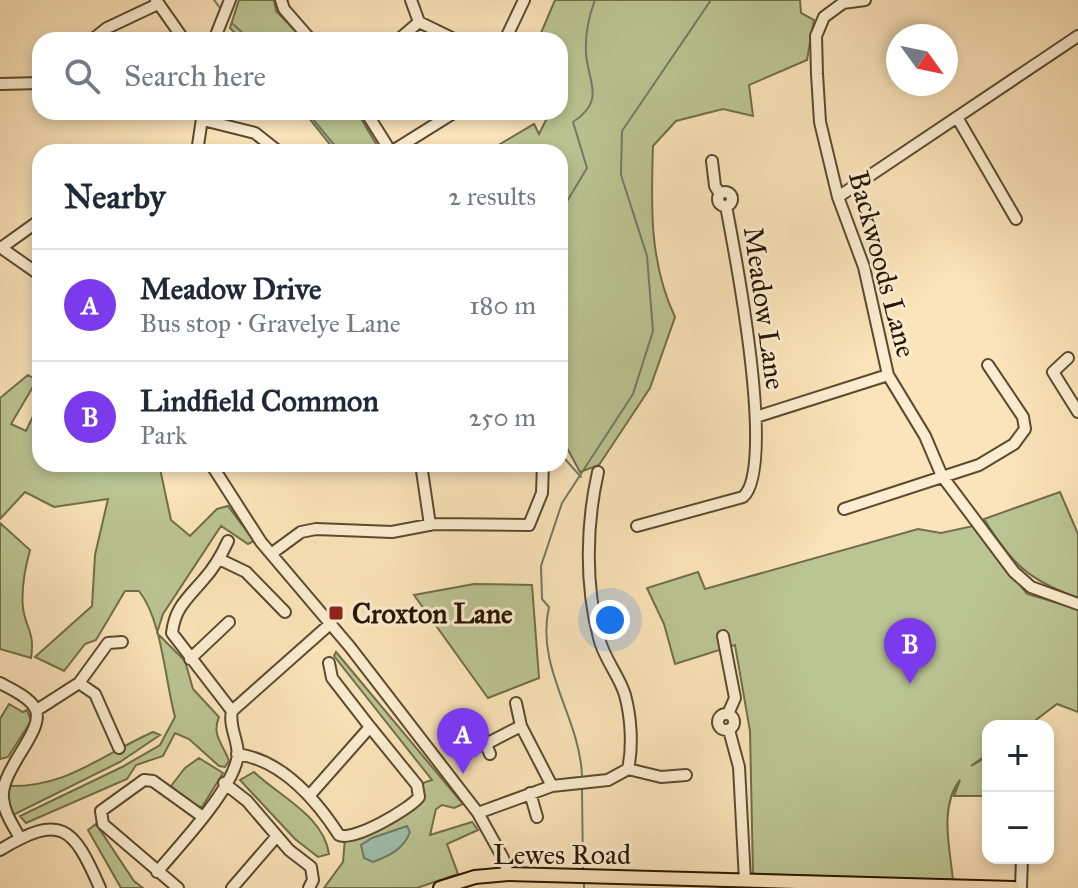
<!DOCTYPE html>
<meta charset="utf-8">
<style>
:root{--surface:#fff;--page:#f2f2f3;--text:#1f2937;--muted:#747a83;--line:#e0e1e3;--accent:#7c3aed}
body{margin:0;font-family:"IM FELL Great Primer",serif;background:var(--page);color:var(--text)}
.controls{position:absolute;right:24px;bottom:24px;display:grid;overflow:hidden;border-radius:16px;box-shadow:0 4px 12px #0003}
.controls button{width:72px;height:72px;display:grid;place-items:center;padding:0;border:0;border-bottom:2px solid var(--line);background:var(--surface);color:var(--text);font:40px sans-serif}
.compass{position:absolute;left:886px;top:24px;width:72px;height:72px;border-radius:50%;background:var(--surface);box-shadow:0 4px 12px #0003;rotate:123deg}
.you{position:absolute;left:610px;top:620px;width:28px;height:28px;margin:-20px;border:6px solid #fff;border-radius:50%;background:#1a73e8;box-shadow:0 0 0 12px #1a73e833}
.badge{display:grid;place-items:center;width:52px;height:52px;border-radius:50%;background:var(--accent);color:#fff;font-size:26px;font-weight:700}
.pin{position:absolute;translate:-50% -66px;filter:drop-shadow(0 2px 4px #0008)}
.pin::after{content:'';position:absolute;top:42px;width:28px;height:24px;background:inherit;clip-path:polygon(0 0,100% 0,50% 100%)}
.list{margin:0;padding:0;list-style:none}
h2{display:flex;justify-content:space-between;align-items:center;height:104px;margin:0;padding:0 32px;font-size:34px}
h2 small{font-size:26px;font-weight:400;color:var(--muted)}
.list li{display:grid;grid-template-columns:52px 1fr auto;gap:24px;align-items:center;box-sizing:border-box;height:112px;padding:0 32px;border-top:2px solid var(--line)}
.list b{display:block;font-size:30px;white-space:nowrap}
.list p{margin:0;font-size:26px;white-space:nowrap;color:var(--muted)}
.list em{font-size:26px;font-style:normal;color:var(--muted)}
.icon{flex:none;width:44px;height:44px;fill:none;stroke:currentColor;stroke-width:2;stroke-linecap:round;stroke-linejoin:round}
.map{position:relative;flex:none;width:1078px;height:888px;overflow:hidden}
.search{position:absolute;background:var(--surface);box-shadow:0 4px 12px #0003;left:32px;top:32px;width:536px;height:88px;display:flex;align-items:center;gap:20px;box-sizing:border-box;padding:0 28px;border-radius:24px;color:var(--muted);font-size:30px}
.panel{position:absolute;background:var(--surface);box-shadow:0 4px 12px #0003;left:32px;top:144px;width:536px;height:328px;border-radius:24px}
.map>svg:first-child{display:block}
</style>
<div class="map">
<svg width="1078" height="888" viewBox="0 0 1078 888">
<rect width="100%" height="100%" fill="#fbe4b9"/>
<filter id="stains"><feTurbulence type="fractalNoise" baseFrequency=".0025" numOctaves="4"/><feColorMatrix values="0 0 0 0 .2 0 0 0 0 .09 0 0 0 0 .02 0 0 0 .5 -.17"/></filter>
<radialGradient id="worn" r=".72"><stop offset=".6" stop-color="#630" stop-opacity="0"/><stop offset="1" stop-color="#630" stop-opacity=".3"/></radialGradient>
<path fill="#bbc592" stroke="#716e49" stroke-width="2" d="M239,0H274L276,11L304,40H242L230,28Z
M555,0H800L801,13L814,20L807,60L749,85L753,116L723,109L676,121L653,146C651,205 649,262 675,317L650,388L599,465L580,472L560,435V152H498L495,147L534,124L539,134L550,112H560V40H538Z
M304,112H357L381,152H336Z
M28,375L37,380L11,424L26,431L36,410H40V464H159L171,520L190,536L217,509L228,506L254,541L248,544L221,526L163,614L157,633L185,661L193,689L219,717C211,736 224,745 229,761L225,767L219,766L189,739L175,733L163,756L136,765L127,779L26,823L20,816L122,767L160,745L175,717C165,680 162,620 139,591H125L96,640L85,644L64,671L35,657L92,606L95,555L108,499L54,507L25,492L0,519V398Z
M1060,492L1078,534V598C1028,580 1012,564 984,519Z
M0,523L30,550C25,568 21,588 23,608C26,629 35,632 31,658L0,649Z
M973,526L1027,594L1078,609V712L1057,704L1028,726H988V754L971,766L988,756V796H954L960,780C939,806 950,849 953,880L753,874L750,731L735,645L675,664L664,624L647,588L698,572L705,589L918,529L941,533Z
M474,584L532,585L539,678L488,698L414,595Z
M336,652L463,804L454,808L442,805L436,809L430,835L472,822L478,830L447,844L458,874L417,888H324L343,862L345,838L411,808L417,785L432,780L334,656Z
M9,704L23,712L27,710L31,721L8,757L0,759V719Z
M153,732L160,735L120,762L11,816L6,786C67,788 99,756 153,732Z
M199,758L223,773L202,807L194,806L171,786L185,768Z
M254,772C279,796 324,816 329,854L318,857L295,839L240,780Z
M96,824L134,881L143,888H121L88,830Z"/>
<path fill="#9fbfab" stroke="#6f7b67" stroke-width="2" d="M407,826L410,832C404,849 389,856 373,862L364,858L361,845L372,838Z"/>
<g fill="none" stroke-linecap="round" stroke-linejoin="round">
<path stroke="#6f7b67" stroke-width="2" d="M214,0L220,8
M233,24L250,40
M307,112L340,152
M560,213L587,168L573,122C607,100 587,81 586,52C585,34 589,16 595,0
M560,441L565,459L581,477
M582,776C580,717 535,668 549,607L542,599L541,566L562,503L633,394L653,331L647,256L621,175L622,131L711,0
M582,790L583,869
M584,884V888"/>
<defs>
<path id="minor" d="M156,0L184,40
M281,0L284,9L311,40
M865,0L843,3L824,17L816,36L817,74L820,122L838,197L864,267L888,375L925,436L942,476L1014,572L1031,587L1078,604
M419,22L456,40
M92,40L107,28L158,4
M214,40L230,0
M398,40L419,22L411,0
M505,40L524,0
M1,84L40,83
M366,112L391,152
M958,119L1016,219
M203,120L255,133L279,152
M197,152L203,112
M391,152L455,112
M712,161L715,186L720,194
M718 199a7 7 0 1 1 14 0a7 7 0 1 1-14 0Z
M838,197L1078,36
M0,247L40,275
M1,248L40,220
M1068,358L1053,372L1078,412
M756,417L888,375
M211,464L261,542L350,647L478,813L503,858L508,874
M421,464L430,525
M598,472C586,525 585,585 599,638C604,659 619,675 625,695C631,717 633,746 628,769
M844,509L979,465L1014,444L1025,429L1023,417L988,365
M637,526L743,497C777,468 735,253 726,206
M228,541C222,554 214,568 204,579C188,598 175,607 172,633L232,711
M271,554L301,532L316,529L392,532L434,524L529,525L542,493L543,464
M219,559L246,572L285,612
M723,636L735,698L728,714
M190,659L229,622
M0,683C11,689 29,697 35,708C47,729 0,769 3,798C4,813 13,825 20,838
M79,683L95,694L119,748
M516,703L521,726L552,786
M37,710L79,683L108,643L122,642
M718 722a8 8 0 1 1 16 0a8 8 0 1 1-16 0Z
M729,730L739,767L745,881
M482,735L490,754
M486,744L521,726
M237,754C282,760 315,798 339,835C353,842 410,809 419,797L417,785L370,727
M224,783L247,801L289,850L311,867L313,880L309,888
M530,793L537,817
M309,796L370,727L332,678L329,663
M478,813L552,786L608,780L628,769L661,777L686,775
M0,850C61,813 73,826 100,888
M157,872C180,845 229,793 237,760C241,744 228,728 232,711L330,624
M178,888L103,824L101,811L144,780L153,781L203,817
M232,888L277,836
M1021,888L1022,858"/>
<path id="major" d="M440,888L475,877L508,874L1014,888"/>
</defs>
<use href="#minor" stroke="#5c4a2e" stroke-width="14"/>
<use href="#major" stroke="#271600" stroke-width="16"/>
<use href="#minor" stroke="#fcedd2" stroke-width="10"/>
<use href="#major" stroke="#fbe4b9" stroke-width="12"/>
</g>
<rect fill="#8f2418" stroke="#fcedd2" stroke-width="3" x="328" y="605" width="16" height="16" rx="4"/>
<g text-anchor="middle" stroke-width="6" stroke-linejoin="round" paint-order="stroke">
<g font-size="28" fill="#271600" stroke="#fcedd2">
<text transform="translate(883 264) rotate(75)" y="10">Backwoods Lane</text>
<text transform="translate(765 308) rotate(82)" y="10">Meadow Lane</text>
<text x="562" y="864">Lewes Road</text>
</g>
<g font-size="28" font-weight="bold" fill="#271600" stroke="#fcedd2" text-anchor="start">
<text x="352" y="623">Croxton Lane</text>
</g>
</g>
<rect width="100%" height="100%" filter="url(#stains)"/>
<rect width="100%" height="100%" fill="url(#worn)"/>
</svg>
<div class="controls">
<button>+</button>
<button>−</button>
</div>
<svg class="compass" viewBox="-18 -18 36 36"><path d="M0-13l5 13h-10z" fill="#e53935"/><path d="M0 13l5-13h-10z" fill="#747a83"/></svg>
<div class="you"></div>
<div class="pin badge" style="left:463px;top:774px">A</div>
<div class="pin badge" style="left:910px;top:684px">B</div>
<div class="search"><svg class="icon" aria-label="search" viewBox="0 0 24 24"><circle cx="10" cy="10" r="6"/><path d="M15 15l6 6"/></svg>Search here</div>
<section class="panel">
<h2>Nearby<small>2 results</small></h2>
<ul class="list">
<li><span class="badge">A</span><div><b>Meadow Drive</b><p>Bus stop · Gravelye Lane</p></div><em>180 m</em></li>
<li><span class="badge">B</span><div><b>Lindfield Common</b><p>Park</p></div><em>250 m</em></li>
</ul>
</section>
</div>
